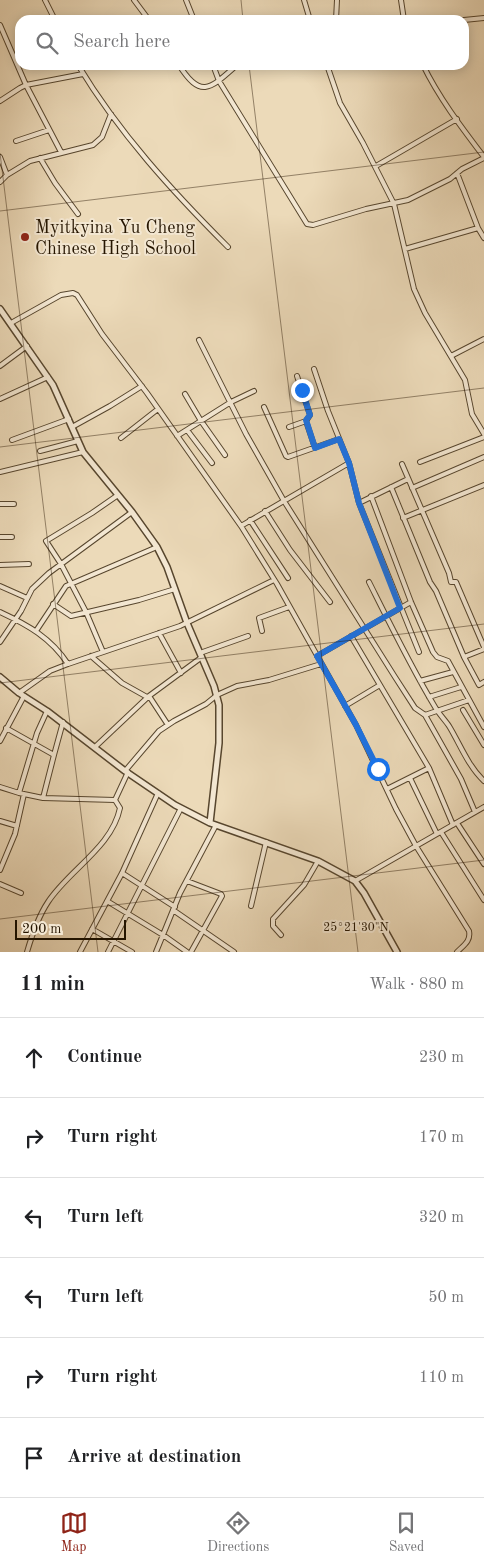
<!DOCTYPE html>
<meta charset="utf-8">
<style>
:root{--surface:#fff;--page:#f2f2f2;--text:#202124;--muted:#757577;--line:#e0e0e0;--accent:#8f2418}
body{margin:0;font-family:"Old Standard TT",serif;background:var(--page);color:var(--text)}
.scale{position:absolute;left:15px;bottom:12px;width:111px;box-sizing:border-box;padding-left:5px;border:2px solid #251500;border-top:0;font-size:14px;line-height:18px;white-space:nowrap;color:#251500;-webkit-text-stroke:4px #f3e7d2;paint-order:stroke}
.stop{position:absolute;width:15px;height:15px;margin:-11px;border:4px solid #1a73e8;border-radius:50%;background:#fff}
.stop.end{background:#1a73e8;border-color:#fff;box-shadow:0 1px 5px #0008}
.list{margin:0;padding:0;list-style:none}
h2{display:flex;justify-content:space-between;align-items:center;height:65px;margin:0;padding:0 20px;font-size:21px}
h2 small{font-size:16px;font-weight:400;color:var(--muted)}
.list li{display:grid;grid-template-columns:32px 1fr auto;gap:15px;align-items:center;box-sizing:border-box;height:80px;padding:0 20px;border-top:1px solid var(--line)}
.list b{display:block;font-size:19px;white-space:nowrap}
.list em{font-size:16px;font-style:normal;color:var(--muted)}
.icon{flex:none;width:28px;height:28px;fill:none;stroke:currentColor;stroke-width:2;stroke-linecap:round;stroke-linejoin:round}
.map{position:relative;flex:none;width:484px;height:952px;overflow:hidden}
.search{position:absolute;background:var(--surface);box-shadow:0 2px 12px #0003;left:15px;right:15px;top:15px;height:55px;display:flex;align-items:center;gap:12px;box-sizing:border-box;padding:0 18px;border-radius:15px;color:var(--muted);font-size:19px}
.sheet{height:545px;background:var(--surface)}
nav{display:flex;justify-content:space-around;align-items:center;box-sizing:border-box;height:70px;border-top:1px solid var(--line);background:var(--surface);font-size:14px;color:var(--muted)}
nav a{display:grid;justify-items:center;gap:2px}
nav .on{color:var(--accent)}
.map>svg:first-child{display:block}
</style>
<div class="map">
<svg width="484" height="952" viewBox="0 0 484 952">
<rect width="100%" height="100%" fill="#ecdab9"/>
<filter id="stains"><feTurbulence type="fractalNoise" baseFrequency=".004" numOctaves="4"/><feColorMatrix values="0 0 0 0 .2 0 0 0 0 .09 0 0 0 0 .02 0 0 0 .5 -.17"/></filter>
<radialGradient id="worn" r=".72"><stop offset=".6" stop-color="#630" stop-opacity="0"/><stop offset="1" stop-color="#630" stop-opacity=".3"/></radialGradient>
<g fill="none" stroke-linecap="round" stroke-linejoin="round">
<defs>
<path id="minor" d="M45,0L55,20
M134,0L149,20
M186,0L194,20
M304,0L310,20
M401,0L404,20
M336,20L337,0
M464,20L484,18
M0,25L26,85L61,152
M78,65C119,133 172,191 228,247
M179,65C201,100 211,88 237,65
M213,65L219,81L307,224L313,225L366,209L408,200L450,179L462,169L484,158
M327,65L340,103L363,143L394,204L414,289L425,313L465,380L472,414L484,434
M423,65C439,98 462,128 484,157
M0,101L20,88L26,85L83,74
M16,141L49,130
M0,157L7,175
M40,158L55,183L78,214
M376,166L457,119
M0,182L7,175L30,161L93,145L102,137L111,114
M478,228L484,238
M405,249L478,228L457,173
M11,323L61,295L73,293L77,295L102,334L147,393L241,526L277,584L356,725L396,809L416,846L469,931C471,941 464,945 457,952
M199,340L246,434L284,501L395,677L415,708L425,715L461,779L475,812
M451,356L484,339
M0,366L27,346
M314,369L328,411L349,463L359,503L419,652
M185,394L201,421L225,455
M0,399L48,377
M264,407L286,456L288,457L339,439
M306,421L315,448
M72,427L110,406L142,386
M289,427L306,421L310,415L297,376
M187,430L212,463
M177,436L231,402L254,391
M121,438L158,409
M12,440L69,419
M40,451L78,441
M420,462L484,437
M402,464L449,573L451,582H456L484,647
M0,472L83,452
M391,487L430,582L436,591L464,657L479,685L484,682
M412,488L484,457
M371,496L411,602L433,652L437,657L448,661L484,727
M359,503L408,479
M0,504H14
M265,511L290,550L330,602
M403,518L484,485
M250,520L288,578
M241,526L349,463
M0,537H12
M0,565L29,564
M369,582C390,624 411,667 435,707C439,714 445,720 449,726C460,744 468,766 484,781
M0,586L27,598
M53,604L71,616L139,600L175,589
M0,612C28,625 51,638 68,664
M36,631L66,586L157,547
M262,631L259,618L289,607
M159,633L181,673
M351,636L429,768L453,825
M0,642L21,611L32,589L49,573L132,512
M103,652L86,612L61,564L46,541L92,513L118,495
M200,653L248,636
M91,656L122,683L147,697
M317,656L411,602
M464,657L484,649
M420,681L453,672
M19,693L50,671L68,664L180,626L274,580
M149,696L168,725
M429,697L461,687
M345,706L380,685
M463,710L484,745
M425,715L469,700
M6,728L54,755L63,722
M0,741L24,696
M95,747L149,696L202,657
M125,771L159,731L174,721L206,704L217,695L237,686L269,680L321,664
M410,778L437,834
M0,787L19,793L43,798L115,800L120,808C112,847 69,870 48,902C38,917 32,935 27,952
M387,789L429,768
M19,793L37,733L47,711
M43,798L54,755
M115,800L128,772
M0,821L17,826
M457,823L484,864
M441,832L484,900
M0,870L15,834L24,794
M122,873L175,907
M187,881L221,894L222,896L191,952
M355,881L484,807
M0,884L21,893
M107,901L163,935L187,952
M251,906L266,842
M173,910L234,952
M92,929L132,952
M281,935L273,926V919L304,885L318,861
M80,952L122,873L158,793
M108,952L181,808
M156,952L180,893L216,825"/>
<path id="tertiary" d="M0,309L53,385L83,452L132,512L157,547L167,567L187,623L214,686L219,705V743L210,823
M0,677L19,693L47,711L125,771L175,805L210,823L318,861L355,881L364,893L397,952"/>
</defs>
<use href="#minor" stroke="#57462e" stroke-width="6"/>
<use href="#tertiary" stroke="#57462e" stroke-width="8"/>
<use href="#minor" stroke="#f3e7d2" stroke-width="4"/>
<use href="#tertiary" stroke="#f3e7d2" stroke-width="5"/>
</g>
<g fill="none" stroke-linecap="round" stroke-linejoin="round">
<path stroke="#1a73e8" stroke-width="6" d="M302,390L310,415L306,420L315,448L339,439L349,463L359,503L400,608L317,656L356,725L378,769"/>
</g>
<path fill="none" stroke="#251500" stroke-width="1" stroke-opacity="0.45" d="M241,0L243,20M249,65L358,952M0,153L98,952M0,211L484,152M0,447L484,388M0,683L484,624M0,919L484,860"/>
<circle fill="#8f2418" stroke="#f3e7d2" stroke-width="2" cx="25" cy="237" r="5"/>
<g text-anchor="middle" stroke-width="4" stroke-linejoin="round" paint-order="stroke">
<g font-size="18" fill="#251500" stroke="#f3e7d2" text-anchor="start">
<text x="35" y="233">Myitkyina Yu Cheng<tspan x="35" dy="21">Chinese High School</tspan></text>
</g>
</g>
<g font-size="12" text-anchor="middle" fill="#251500" stroke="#f3e7d2" stroke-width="4" stroke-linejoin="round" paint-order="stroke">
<text x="356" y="931">25°21'30"N</text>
</g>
<rect width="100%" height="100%" filter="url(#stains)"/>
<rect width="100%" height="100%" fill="url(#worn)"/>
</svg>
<div class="scale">200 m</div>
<div class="stop" style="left:378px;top:769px"></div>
<div class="stop end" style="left:302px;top:390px"></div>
<div class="search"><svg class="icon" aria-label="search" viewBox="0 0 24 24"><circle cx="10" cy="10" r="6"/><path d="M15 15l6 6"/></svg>Search here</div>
</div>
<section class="sheet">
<h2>11 min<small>Walk · 880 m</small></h2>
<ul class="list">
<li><svg class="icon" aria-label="ahead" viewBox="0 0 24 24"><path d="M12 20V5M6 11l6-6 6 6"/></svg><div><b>Continue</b></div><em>230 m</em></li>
<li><svg class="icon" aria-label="right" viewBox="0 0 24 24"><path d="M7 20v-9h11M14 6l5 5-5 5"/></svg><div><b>Turn right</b></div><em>170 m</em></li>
<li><svg class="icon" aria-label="left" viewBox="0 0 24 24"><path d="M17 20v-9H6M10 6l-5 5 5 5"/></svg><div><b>Turn left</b></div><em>320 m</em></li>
<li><svg class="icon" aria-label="left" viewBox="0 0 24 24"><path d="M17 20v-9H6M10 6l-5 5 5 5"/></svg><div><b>Turn left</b></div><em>50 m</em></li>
<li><svg class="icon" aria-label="right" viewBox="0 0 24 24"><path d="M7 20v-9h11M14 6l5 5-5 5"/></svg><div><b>Turn right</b></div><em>110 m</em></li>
<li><svg class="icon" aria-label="arrive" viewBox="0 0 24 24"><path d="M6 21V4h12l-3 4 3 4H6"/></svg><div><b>Arrive at destination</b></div></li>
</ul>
</section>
<nav>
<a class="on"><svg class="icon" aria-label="map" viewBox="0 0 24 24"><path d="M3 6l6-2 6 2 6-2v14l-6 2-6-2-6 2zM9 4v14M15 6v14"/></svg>Map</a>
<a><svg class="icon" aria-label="directions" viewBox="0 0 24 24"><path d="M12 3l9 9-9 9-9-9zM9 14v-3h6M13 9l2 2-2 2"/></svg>Directions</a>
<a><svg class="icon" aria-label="saved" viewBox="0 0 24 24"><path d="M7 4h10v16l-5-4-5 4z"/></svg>Saved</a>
</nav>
